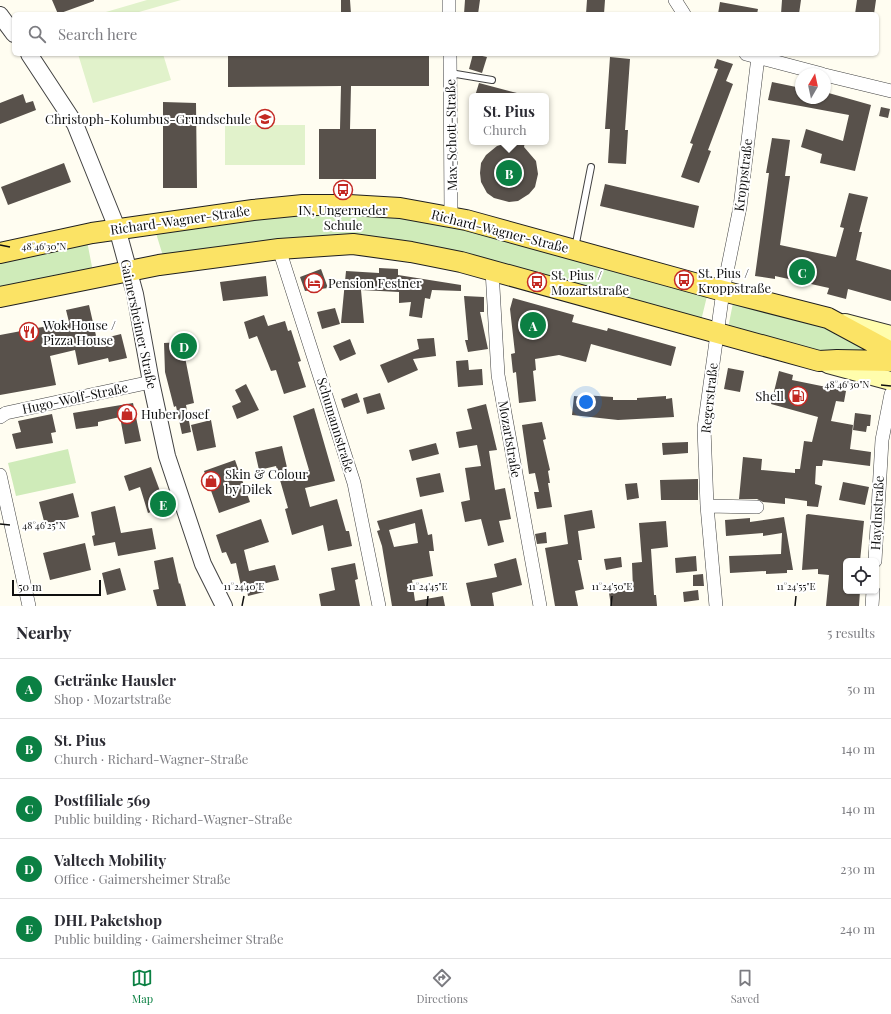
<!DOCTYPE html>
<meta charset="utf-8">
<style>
:root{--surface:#fff;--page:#f7f7f7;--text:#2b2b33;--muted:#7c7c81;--line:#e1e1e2;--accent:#0b8043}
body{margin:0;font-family:"Playfair Display",serif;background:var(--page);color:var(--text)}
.controls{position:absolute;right:12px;bottom:12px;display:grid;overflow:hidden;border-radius:6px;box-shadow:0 1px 3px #0004}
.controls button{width:36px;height:36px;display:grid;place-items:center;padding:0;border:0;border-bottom:1px solid var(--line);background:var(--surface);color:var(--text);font:20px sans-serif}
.compass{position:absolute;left:795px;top:68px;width:36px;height:36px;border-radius:50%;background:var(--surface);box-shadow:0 1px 3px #0004;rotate:9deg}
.scale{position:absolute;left:12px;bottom:10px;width:89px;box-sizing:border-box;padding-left:4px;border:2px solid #0f0f0f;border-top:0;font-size:11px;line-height:14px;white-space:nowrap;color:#0f0f0f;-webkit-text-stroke:3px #fff;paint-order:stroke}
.you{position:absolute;left:586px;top:402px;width:14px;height:14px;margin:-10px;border:3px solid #fff;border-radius:50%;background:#1a73e8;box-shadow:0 0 0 6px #1a73e833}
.badge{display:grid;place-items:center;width:26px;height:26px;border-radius:50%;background:var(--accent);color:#fff;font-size:13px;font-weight:700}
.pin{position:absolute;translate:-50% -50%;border:2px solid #fff;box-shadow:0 1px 4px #0006}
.popup{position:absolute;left:469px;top:93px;width:80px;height:52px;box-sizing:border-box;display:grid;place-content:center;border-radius:6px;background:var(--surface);filter:drop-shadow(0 1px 3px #0005);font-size:13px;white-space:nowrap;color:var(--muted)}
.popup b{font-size:15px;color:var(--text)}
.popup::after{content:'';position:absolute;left:50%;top:100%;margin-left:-8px;border:8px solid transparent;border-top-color:var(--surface)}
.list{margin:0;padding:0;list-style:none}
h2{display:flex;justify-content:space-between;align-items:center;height:52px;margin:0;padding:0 16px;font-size:17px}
h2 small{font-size:13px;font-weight:400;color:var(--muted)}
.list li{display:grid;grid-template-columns:26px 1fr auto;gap:12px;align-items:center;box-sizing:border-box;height:60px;padding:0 16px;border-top:1px solid var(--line)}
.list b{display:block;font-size:15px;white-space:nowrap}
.list p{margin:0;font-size:13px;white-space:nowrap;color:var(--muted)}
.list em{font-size:13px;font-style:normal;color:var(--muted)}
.icon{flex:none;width:22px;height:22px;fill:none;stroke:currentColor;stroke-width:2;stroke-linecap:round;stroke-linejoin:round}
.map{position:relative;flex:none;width:891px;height:606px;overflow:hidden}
.search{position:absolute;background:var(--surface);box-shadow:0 1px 3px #0004;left:12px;right:12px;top:12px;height:44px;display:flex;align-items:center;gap:10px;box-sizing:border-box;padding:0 14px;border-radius:6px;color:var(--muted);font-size:15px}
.sheet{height:352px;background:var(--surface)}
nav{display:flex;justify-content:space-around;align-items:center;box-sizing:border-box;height:56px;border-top:1px solid var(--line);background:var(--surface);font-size:11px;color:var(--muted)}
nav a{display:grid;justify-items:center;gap:2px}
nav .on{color:var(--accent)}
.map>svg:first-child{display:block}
</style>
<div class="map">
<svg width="891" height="606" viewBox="0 0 891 606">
<rect width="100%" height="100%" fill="#fffdf1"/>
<path fill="#cfebb9" d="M290,212H370L464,225L708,292L700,325L364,241L163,256L155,230Z
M87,241L93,272L0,292V261Z
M734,298L817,322L881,353L819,352L728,328Z
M68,449L76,483L16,496L8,463Z"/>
<path fill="#e1f2cb" d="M147,0H181L132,14H99Z
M78,54H163L171,80L93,103Z
M225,125H305V165H225Z"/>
<path fill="#58514b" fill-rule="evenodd" d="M52,0H94V1L58,14Z
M341,0H350L351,14H341Z
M465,0H480L478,14H464Z
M587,0H605L604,14H586Z
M782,0H801L799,14H781Z
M857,0H876L874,14H855Z
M720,2L758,9L757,14H718Z
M341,54H351V56H429V86H351L350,129H376V179H319V129H340L341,86L228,87V56Z
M473,54L487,57L482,73L469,69Z
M610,57L630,59L625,130H628L626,164L608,163L610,129H605Z
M717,59L733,64L726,81L733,84L708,150L711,151L699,183L681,177L693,144L690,143L718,69L714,68Z
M772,82L801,88V98H825V92L871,105L855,171L820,163L822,154L801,147L806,129L843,141L849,115L768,100Z
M479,83L517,93L516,96H475Z
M23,94L26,103L33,101L36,110L0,124V103Z
M163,102L196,103L197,188H163Z
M881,107L890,109L888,118L879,116Z
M772,138L790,140L785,176H790L780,245L836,257L844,228L840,227L849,193L868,197L859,232H862L856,260L891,270V301L848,289L846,299L827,294L829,288L775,276V279L755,276L769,173H766Z
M510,142H525L524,147L536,161L538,174L535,187L529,194L518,201L509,202L494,198L487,193L481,182L480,173L481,163L486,155L497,146Z
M64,163L71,182L8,205L1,187Z
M605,184L699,206L694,228L600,206Z
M379,268L398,269V275L461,285V291L432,290L430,299L425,298L422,318L409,316L411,302L399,303V292L361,290L364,323H341L346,271L379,273Z
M321,269L328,288L305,291L300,277Z
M266,276L268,296L223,301L220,282Z
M464,296L484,297V312H480L488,349L468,352L465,340H468Z
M513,298L574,315L572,322L607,331L608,328L676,347L671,366L591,344L586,362L559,355L535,359L536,370L533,371L536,401L519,403L516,372L513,373L511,354L515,353L510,309Z
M89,305L97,340L121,334L127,358L109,362L108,358L78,365L75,350L50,356L56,385L0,395V335L69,322L66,310Z
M335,308L340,324L322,329L317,312Z
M264,315L268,326L285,321L288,331L291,330L301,361L298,362L306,387L284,394L276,370L271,371L257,336L249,339L244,322Z
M434,338L436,356L413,359L418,370L388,383L380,365L419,349L417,339Z
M350,339L356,354L340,361L333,346Z
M182,342L194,403L186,405L191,432L182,434L176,406L174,407L165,372L164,343Z
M468,360L469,370L482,369L483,385L458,387L456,361Z
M728,368L744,371L740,392L724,389Z
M779,371L793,375L792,380L846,391L844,402L836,401L831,421L853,425L850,449L871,452L870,466L823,460L822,466H816L815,484L822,486L818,507L807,506V501L785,498V504L763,502L757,499H739L743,457L762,459L761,470L795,473V469H800L804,441L812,442L818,417L771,404Z
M246,384L259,410L237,419L232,406L241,402L235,390Z
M357,393L360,402L344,408L341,399Z
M380,393L385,409L367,414L363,398Z
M583,395L613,397V400H637V398L666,396V399L672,398L674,417L618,420L572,415L574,396L583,397Z
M133,403L141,441L125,444L120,417L98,422V426L76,429L73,413Z
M486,404L497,450L489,451L495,490L505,488L511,519L499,521L504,542L488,546L481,519L465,522L461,502L470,500L465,468L481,466L477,445L459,448L456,432L472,429L467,409Z
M314,408L335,481L305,488L310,507L337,499L346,531H349L352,546L328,551L323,525L292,535L285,509L288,508L276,466L259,470L255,452L282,446L289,476L309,470L293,416Z
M855,413L871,415L870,426H867L866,432L853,430Z
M52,414L56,432L51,433L53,443L16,449L12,434L21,432L18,421Z
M211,420L216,447L197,451L191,425Z
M542,422L546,439L543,440L550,470L548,471L550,483H548L552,507L537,509L534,492H539L535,473L529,474L522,425Z
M688,442V453L663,455L662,443Z
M436,443L439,454L412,461L409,450Z
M235,460L250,502L219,513L204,471Z
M151,467L166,507L148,513L140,487L129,491L124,476Z
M440,473L444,492L420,497L416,478Z
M698,479V500H661L660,480Z
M843,482L869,487L865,505L839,500Z
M637,483L639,498L627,500L625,484Z
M73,493L79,517L45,525L39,502Z
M115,506L121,533L152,528L156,549L118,556L115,542L94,546L92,536L95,535L91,512Z
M422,509L428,535L432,534L434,551H429L433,576L412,580L415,601L443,596L445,606H392L382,546L377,531L380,530L377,521ZM415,523L418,543L394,547L389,530Z
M592,510L595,528L578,531L582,560H578L584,589L575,591L578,606H555L545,548L568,544L564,515Z
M808,514L864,521L860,561H846V591H860L859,606H826L829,575L818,574V569L802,570L806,515Z
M784,517L793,570H787V573L766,574V571L730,573L729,556L781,554L782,533L763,536V533L726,536L725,520L750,518V522Z
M261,519L269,542L244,550L249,571L275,565L279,580L262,584L264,592L248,596L246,585L241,586L236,563L231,564L226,552L222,553L216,535Z
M666,521L668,547L651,549L654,595H656L657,606H611L609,593L633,589L632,563L642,562L639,523Z
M546,532L547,543L537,544L535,534Z
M85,543L91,570L50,580L43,553Z
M696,556L697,571L676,573L675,558Z
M173,557L179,584L180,583L186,606H157L153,590L159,589L154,561Z
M621,557L622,567L606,570L604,559Z
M516,558L522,585L492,593L494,606H471L466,583L497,577L494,564Z
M355,563L358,579L355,580L360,606H321L319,594L335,590L331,568Z
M120,568L126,590L107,595L102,573Z
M703,574L704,586H693V575Z
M698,590L699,600L684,602L683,592Z"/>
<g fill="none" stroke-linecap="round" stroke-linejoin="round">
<defs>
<path id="service" d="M450,73L492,80
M575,248L591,167"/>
<path id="minor" d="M449,0V14
M675,0L684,14
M450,54L451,216
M746,54L822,74
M825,75L891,91
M279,249L354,483L379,606
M492,270L498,375L540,606
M0,417L6,413L151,382
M0,475L29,606
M707,506L757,507
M875,561L882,440L891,394
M716,606L707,506L704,428L723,291L740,207L758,57
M872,606L873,591"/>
<path id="tertiary" d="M0,15L14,34
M29,54L75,124L117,228L135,294L151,382L167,456L203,564L224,606"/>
<path id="secondary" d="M845,323L891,335
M828,364L891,381"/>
<path id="primary" d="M0,253L92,233L253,210L303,205H349L400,208L466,220L723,291L828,318L891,352
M0,297L159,265L279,249L353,244L411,252L461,262L819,361L837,360L891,361"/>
</defs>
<use href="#service" stroke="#424242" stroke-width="8"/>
<use href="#minor" stroke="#424242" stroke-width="14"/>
<use href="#tertiary" stroke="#424242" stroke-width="18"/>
<use href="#secondary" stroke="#313131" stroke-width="20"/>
<use href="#primary" stroke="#202020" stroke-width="22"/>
<use href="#service" stroke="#fff" stroke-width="6"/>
<use href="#minor" stroke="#fff" stroke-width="13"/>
<use href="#tertiary" stroke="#fff" stroke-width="16"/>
<use href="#secondary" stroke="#fffdac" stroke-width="18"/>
<use href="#primary" stroke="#fbe365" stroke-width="20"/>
</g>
<path fill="none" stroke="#0f0f0f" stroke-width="1.5" d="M0,245L10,247M881,385L891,386M0,524L10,525M242,606L244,596M427,606L428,596M611,606L612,596M795,606L796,596"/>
<defs>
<symbol id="school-ring" viewBox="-11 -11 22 22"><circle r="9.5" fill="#fff" stroke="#c32923" stroke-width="1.5"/><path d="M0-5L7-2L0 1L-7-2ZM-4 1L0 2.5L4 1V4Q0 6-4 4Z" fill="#c32923"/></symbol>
<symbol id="bus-ring" viewBox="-11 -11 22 22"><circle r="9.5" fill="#fff" stroke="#c32923" stroke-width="1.5"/><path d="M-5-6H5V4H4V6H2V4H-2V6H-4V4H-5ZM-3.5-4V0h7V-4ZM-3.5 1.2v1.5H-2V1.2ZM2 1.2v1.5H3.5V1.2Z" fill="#c32923"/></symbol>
<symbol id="hotel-ring" viewBox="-11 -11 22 22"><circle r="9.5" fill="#fff" stroke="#c32923" stroke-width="1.5"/><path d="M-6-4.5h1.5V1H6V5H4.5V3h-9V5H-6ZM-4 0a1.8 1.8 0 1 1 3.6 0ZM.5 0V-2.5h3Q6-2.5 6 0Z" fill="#c32923"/></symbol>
<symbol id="restaurant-ring" viewBox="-11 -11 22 22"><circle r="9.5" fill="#fff" stroke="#c32923" stroke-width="1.5"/><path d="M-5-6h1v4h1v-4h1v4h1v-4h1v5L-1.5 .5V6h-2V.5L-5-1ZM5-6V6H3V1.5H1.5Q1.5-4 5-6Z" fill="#c32923"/></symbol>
<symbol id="fuel-ring" viewBox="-11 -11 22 22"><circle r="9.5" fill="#fff" stroke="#c32923" stroke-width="1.5"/><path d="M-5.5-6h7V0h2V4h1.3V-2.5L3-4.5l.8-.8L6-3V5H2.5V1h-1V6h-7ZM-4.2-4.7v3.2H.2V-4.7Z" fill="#c32923"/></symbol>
<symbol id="shop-ring" viewBox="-11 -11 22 22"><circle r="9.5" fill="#fff" stroke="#c32923" stroke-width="1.5"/><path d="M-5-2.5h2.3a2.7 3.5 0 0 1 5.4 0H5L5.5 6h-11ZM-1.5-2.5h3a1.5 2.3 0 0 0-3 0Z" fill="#c32923"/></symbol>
</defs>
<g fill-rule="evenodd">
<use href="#school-ring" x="254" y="108" width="22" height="22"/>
<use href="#bus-ring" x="332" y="179" width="22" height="22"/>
<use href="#bus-ring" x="673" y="269" width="22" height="22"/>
<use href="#bus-ring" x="526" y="271" width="22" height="22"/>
<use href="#hotel-ring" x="303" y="272" width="22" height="22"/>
<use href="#restaurant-ring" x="18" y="321" width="22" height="22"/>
<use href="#fuel-ring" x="787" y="385" width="22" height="22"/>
<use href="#shop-ring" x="116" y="403" width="22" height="22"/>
<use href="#shop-ring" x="200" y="470" width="22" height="22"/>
</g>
<g text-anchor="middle" stroke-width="4" stroke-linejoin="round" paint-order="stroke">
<g font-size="13" fill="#0f0f0f" stroke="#fff" text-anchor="start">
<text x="251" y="124" text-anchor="end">Christoph-Kolumbus-Grundschule</text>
<text x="343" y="215" text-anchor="middle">IN, Ungerneder<tspan x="343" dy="15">Schule</tspan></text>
<text x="698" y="278">St. Pius /<tspan x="698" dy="15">Kroppstraße</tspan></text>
<text x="551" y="280">St. Pius /<tspan x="551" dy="15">Mozartstraße</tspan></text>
<text x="328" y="288">Pension Festner</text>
<text x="43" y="330">Wok House /<tspan x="43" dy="15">Pizza House</tspan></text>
<text x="784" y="401" text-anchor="end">Shell</text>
<text x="141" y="419">Huber Josef</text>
<text x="225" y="479">Skin &amp; Colour<tspan x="225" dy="15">by Dilek</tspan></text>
</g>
<g font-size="13" fill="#0f0f0f" stroke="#fff">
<text transform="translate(451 135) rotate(-91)" y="5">Max-Schott-Straße</text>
<text transform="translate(743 175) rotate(-83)" y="5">Kroppstraße</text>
<text transform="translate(180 220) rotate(-8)" y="5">Richard-Wagner-Straße</text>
<text transform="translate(500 231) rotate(14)" y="5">Richard-Wagner-Straße</text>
<text transform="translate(139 324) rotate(78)" y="5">Gaimersheimer Straße</text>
<text transform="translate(75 398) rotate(-12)" y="5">Hugo-Wolf-Straße</text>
<text transform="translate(709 398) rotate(-84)" y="5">Regerstraße</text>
<text transform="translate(336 425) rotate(73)" y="5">Schumannstraße</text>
<text transform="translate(510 439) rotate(80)" y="5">Mozartstraße</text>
<text transform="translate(877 513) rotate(-87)" y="5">Haydnstraße</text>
</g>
</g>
<g font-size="10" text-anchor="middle" fill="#0f0f0f" stroke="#fff" stroke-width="4" stroke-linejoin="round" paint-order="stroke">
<text x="44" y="250">48°46'30"N</text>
<text x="847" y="388">48°46'30"N</text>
<text x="44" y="529">48°46'25"N</text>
<text x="244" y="590">11°24'40"E</text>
<text x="428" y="590">11°24'45"E</text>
<text x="612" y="590">11°24'50"E</text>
<text x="796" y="590">11°24'55"E</text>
</g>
</svg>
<div class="controls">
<button><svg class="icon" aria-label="locate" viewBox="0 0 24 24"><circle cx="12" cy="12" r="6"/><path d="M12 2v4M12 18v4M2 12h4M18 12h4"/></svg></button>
</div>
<svg class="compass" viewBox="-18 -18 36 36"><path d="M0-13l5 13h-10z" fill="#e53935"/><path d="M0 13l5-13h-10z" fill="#7c7c81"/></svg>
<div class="scale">50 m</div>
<div class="you"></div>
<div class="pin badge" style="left:533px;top:325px">A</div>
<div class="pin badge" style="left:509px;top:173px">B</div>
<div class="popup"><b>St. Pius</b>Church</div>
<div class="pin badge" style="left:802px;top:272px">C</div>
<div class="pin badge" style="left:184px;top:346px">D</div>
<div class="pin badge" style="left:163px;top:504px">E</div>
<div class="search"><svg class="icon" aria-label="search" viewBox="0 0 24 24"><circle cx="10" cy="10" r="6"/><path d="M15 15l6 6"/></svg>Search here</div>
</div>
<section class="sheet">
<h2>Nearby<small>5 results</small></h2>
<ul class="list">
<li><span class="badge">A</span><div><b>Getränke Hausler</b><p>Shop · Mozartstraße</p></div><em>50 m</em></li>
<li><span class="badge">B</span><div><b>St. Pius</b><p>Church · Richard-Wagner-Straße</p></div><em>140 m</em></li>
<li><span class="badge">C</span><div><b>Postfiliale 569</b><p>Public building · Richard-Wagner-Straße</p></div><em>140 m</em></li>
<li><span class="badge">D</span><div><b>Valtech Mobility</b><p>Office · Gaimersheimer Straße</p></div><em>230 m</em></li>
<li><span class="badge">E</span><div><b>DHL Paketshop</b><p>Public building · Gaimersheimer Straße</p></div><em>240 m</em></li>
</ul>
</section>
<nav>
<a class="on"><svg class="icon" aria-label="map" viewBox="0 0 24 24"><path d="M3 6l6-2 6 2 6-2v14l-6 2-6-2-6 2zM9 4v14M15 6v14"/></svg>Map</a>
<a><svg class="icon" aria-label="directions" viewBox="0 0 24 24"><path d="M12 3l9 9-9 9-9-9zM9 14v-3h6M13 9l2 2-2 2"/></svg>Directions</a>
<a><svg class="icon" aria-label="saved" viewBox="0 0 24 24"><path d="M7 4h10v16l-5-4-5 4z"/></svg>Saved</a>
</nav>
